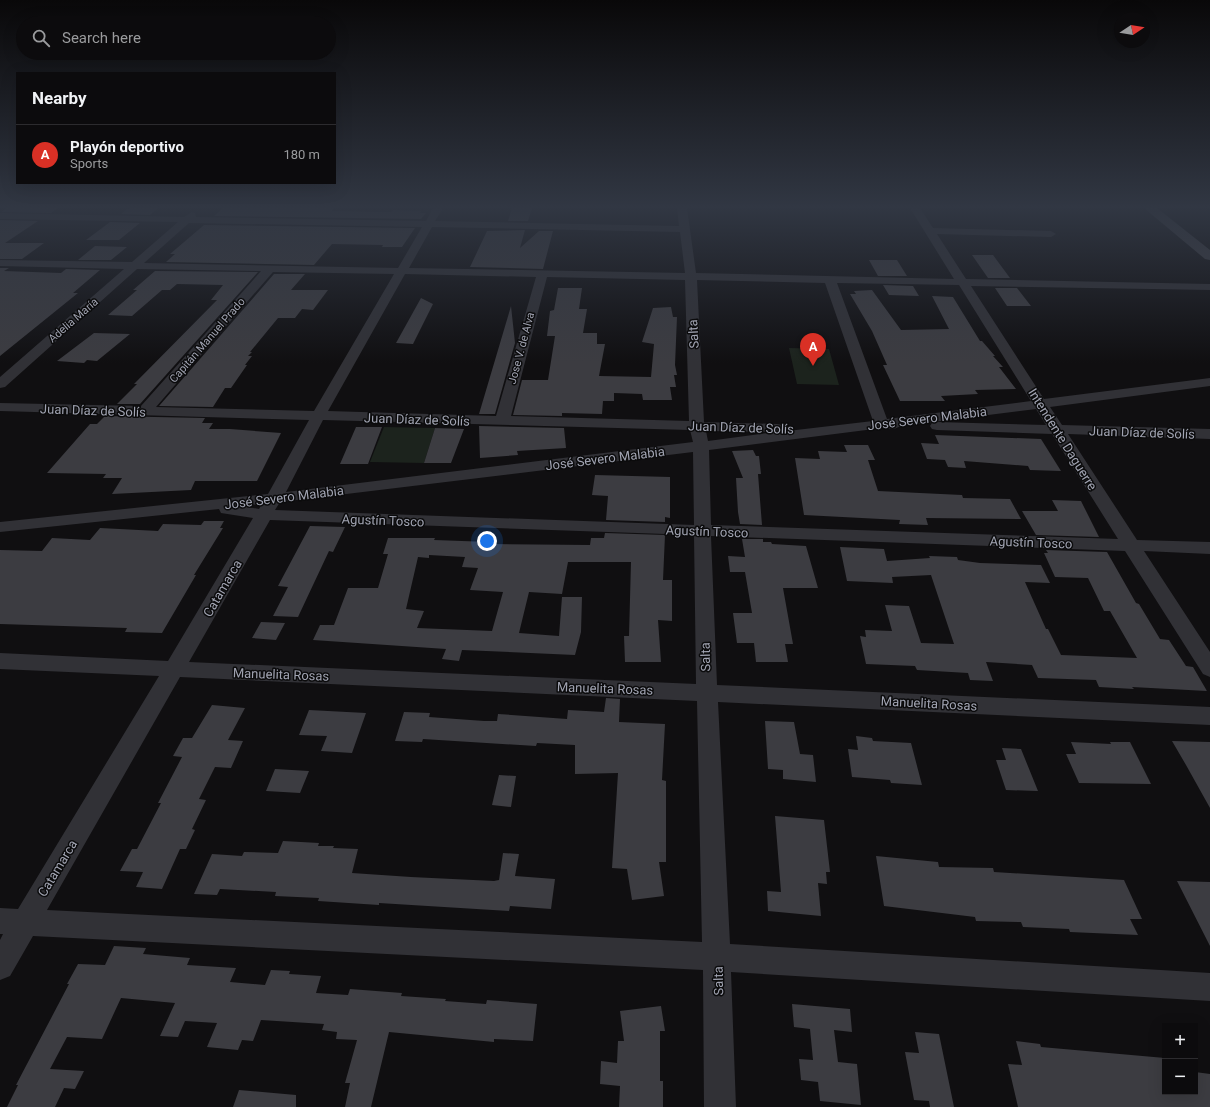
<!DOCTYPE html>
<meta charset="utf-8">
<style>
:root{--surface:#0c0b0d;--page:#1a191b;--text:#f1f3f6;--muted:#9a9b9d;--line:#2c2b2e;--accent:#d93025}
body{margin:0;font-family:Roboto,sans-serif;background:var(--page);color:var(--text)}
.controls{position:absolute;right:12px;bottom:12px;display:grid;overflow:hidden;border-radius:0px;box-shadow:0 4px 16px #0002}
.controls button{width:36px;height:36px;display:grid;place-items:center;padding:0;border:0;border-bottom:1px solid var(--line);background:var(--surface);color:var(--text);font:20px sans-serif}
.compass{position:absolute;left:1114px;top:12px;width:36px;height:36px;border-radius:50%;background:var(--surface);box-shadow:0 4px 16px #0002;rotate:78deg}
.you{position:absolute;left:487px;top:541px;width:14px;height:14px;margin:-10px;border:3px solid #fff;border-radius:50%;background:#1a73e8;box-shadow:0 0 0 6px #1a73e833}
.badge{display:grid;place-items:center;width:26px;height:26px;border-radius:50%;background:var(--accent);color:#fff;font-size:13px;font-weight:700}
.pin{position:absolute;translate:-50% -33px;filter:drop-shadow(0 1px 2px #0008)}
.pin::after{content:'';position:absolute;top:21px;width:14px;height:12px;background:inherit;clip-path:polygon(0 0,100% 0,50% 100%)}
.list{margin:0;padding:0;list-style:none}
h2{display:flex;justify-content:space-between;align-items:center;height:52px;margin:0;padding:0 16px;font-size:17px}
h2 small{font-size:13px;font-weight:400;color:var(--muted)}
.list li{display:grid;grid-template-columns:26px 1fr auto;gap:12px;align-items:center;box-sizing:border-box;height:60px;padding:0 16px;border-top:1px solid var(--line)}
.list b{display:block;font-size:15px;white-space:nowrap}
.list p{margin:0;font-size:13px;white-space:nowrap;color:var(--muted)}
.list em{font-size:13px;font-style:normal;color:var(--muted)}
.icon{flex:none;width:22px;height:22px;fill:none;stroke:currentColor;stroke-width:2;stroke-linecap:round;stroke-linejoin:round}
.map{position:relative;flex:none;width:1210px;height:1107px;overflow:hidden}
.search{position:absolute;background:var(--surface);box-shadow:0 4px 16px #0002;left:16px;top:16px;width:320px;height:44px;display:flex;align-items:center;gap:10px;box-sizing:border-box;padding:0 14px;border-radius:22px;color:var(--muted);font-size:15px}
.panel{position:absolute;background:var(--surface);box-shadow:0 4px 16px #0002;left:16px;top:72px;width:320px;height:112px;border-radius:0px}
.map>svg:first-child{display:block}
</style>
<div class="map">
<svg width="1210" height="1107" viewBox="0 0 1210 1107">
<rect width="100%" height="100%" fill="#100f11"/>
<path fill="#1c231d" d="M789,348L829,349L839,385L797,384Z
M384,427L435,428L424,463L370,462Z"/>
<path fill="#3c3c41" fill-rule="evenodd" d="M7,208H58L51,213L1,212Z
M129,208H158L150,215L121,214Z
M223,208H334L332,211L391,212L393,210L421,211L420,213H426L421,219L214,216Z
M512,208H532L528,221H508Z
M0,220L38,221L5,243H44L22,259H0Z
M110,222L140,223L119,240H86Z
M204,225L415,228L402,247H382L383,245L332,244L314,265L166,262L175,254H170Z
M525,230L520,248L539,231H553L543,269L470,267L487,231Z
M95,246L127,247L111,260H78Z
M972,255H993L1010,278H988Z
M869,260H897L907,276H878Z
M0,268H9L4,271L61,273L66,269L100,270L73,293H78L0,356Z
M155,271L258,272L140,404H117L137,384H134L217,300H211L223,285L177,284L170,290H162L132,316L108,315L137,290H133Z
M274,274H305L291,290H328L313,310L302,309L295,318H278L250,352H252L248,356H252L245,365H247L231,388H225L213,407L159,406Z
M883,285L913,286L919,296L889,295Z
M558,288H582L579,309H587L583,333H597V344H605L599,376L651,377L654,344L642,342L653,308L671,307L673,317H677L675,365L677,375H674L676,387H670L672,400H643L642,394L614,393V401H603L602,414L562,413V416L513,415L522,380H548L555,336H547L550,311L554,310Z
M995,288H1017L1031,306H1007Z
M872,290L901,330L949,329L932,296L953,297L980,341H982L995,356H993L1003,367H999L1016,389L975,390L978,394L941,396L945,401H900L883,365H887L872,331L850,294H856L854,291Z
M421,298L433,304L413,344L396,343Z
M511,306L515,343L495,414H479Z
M94,333L130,334L97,361L87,360L84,363L57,361Z
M105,416L205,418L202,423H213L209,429H230L281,433L257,481H195L191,490L112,494L122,478H103L106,474L47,473L90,424H97Z
M479,426L564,428L566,448L517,451L518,455L480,458Z
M356,427H382L368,464H340Z
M435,428L464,429L451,463H424Z
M935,435L1041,439L1061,471L1030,470L1028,466L964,461L966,468L948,467L945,460L927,459L921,443L939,444Z
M844,445H868L875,460H868L878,491L962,495L963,498L1010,499L1021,519L926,518L928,525L899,524L900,520L804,515L795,458L820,459L818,451L847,452Z
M753,450L756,456H759L761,474H758L762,525L740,524L738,512L736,478H743L732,451Z
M595,475L670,477V518L665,517V522L606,520L608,496L592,495Z
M1052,500L1081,501L1099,537L1036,535L1022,511H1058Z
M204,521H224L220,528H223L194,575H196L162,633L125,632L127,628L0,624V550L42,551L52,538L90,540L100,528L158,531L163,524L201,525Z
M310,526L345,527L333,552L329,551L298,617L273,616L288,587L278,586Z
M605,533L665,535L663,580H672V621L658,620L661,662H625L624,636H629L631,562H568L562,594L529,592L519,633L559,636L562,597H582L581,632L575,655L462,650L459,661L442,659L446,649L313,640L320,625H334L348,588H378L388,554H383L388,538H435L434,540L490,542V544L590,545L591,538H604ZM429,555L465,557L462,567L478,568L470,590L503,592L492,631L417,628L424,611L406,609L418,557L429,558Z
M742,539H763V542H771L772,544L806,546L818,588H783L793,644H785L788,662H756L754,643H737L733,613H752L745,572H730L728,556L745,557Z
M840,547L884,549L887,561L930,558L929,556L957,557L958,560L980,563L1041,565L1050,583L1025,582L1046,629H1048L1061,655L1137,658L1110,611H1104L1088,578L1055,577L1044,553H1048L1046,550L1107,552L1136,603L1139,604L1160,639L1169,640L1186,666L1193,667L1207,691L1132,687L1134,689L1099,687L1096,680L1038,678L1032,665L986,662L993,681L970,680L968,673L917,670L915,666L866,664L860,636L866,637L865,630L892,631L885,605L909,606L921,643L954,644L931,575L892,577L893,583L847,581Z
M261,622L285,623L276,640L252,638Z
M606,698L620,699L619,722L665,724L662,780L666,781V862H659L664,896L632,900L627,869L612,868L618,773L575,774V745L537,743L536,746L423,739L422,742L395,741L404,712L430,713L429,717L484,721H497L498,714L567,719L568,710L604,712Z
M212,705L245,708L228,740L243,741L231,768L215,767L199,799L206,800L192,829L195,830L186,849H180L162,889L136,887L143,872L120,871L132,849H137L161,803H158L182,757L173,756L183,738H192Z
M309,710L366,713L352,753L321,751L327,736L299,735Z
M765,721L794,722L800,754L813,755L816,782L783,779V770L768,769Z
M856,736L872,738L873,741L911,743L922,785L891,783L890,780L852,777L848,749L858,750Z
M1172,741L1210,742V808L1186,765Z
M1071,742L1111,744L1110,742H1130L1151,784L1079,783L1066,754H1076Z
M1002,748L1021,749L1038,791L1006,790L996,760H1006Z
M275,769L309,771L300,793L266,791Z
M499,775L516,776L511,807L492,805Z
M775,816L824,820L830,872H826L827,884L818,883L821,916L768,911L767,891L781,892Z
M283,841L319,843L318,846H334L333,848L358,849L352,873L411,877L494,881L499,880L503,853L519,854L515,876L555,879L551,909L510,906L509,911L379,903V905L318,901L319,898L275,896L276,892L220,889L217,895L194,894L212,854L242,856L244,852L278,853Z
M876,856L938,862L939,867L993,868L994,872L1124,880L1142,919H1130L1138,935L1070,932L1069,929L1023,927L1021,922L976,921L975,917L884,906Z
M1177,881L1210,882V946Z
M114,946L146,948L143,954L190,958L187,965L236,968L230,982L265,985L271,970L290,971L289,974L321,976L316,993L348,995L350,989L402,993L401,996L446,999L445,1001L486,1004L487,1000L537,1004L533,1041L494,1039V1042L389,1032L371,1107H345L350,1083H345L357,1040L336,1039L337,1032L322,1030L324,1024L261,1020L253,1041L242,1040L238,1050L207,1047L217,1023L185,1021L178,1037L160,1036L175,1003L121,998L102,1039L67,1037L50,1069L84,1071L75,1089L64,1088L55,1107H7L18,1085H16L69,984H67L78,964L105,965Z
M792,1004L850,1009L852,1032L834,1030L838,1062L857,1064L861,1105L820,1101L818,1082L801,1080L799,1059L813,1060L810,1029L794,1027Z
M661,1006L665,1031H660V1081H663V1107H619L620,1086L600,1084L601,1061L617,1063L618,1041H624L620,1011Z
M915,1032L939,1034L954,1107H930L929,1101L914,1100L905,1052L919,1053Z
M1016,1041L1040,1044L1041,1047L1165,1058V1092H1195V1072L1210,1074V1107H1018L1008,1064L1022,1065Z
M239,1090L296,1095V1107H233Z"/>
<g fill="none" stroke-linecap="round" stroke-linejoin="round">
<path fill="#313136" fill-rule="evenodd" d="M433,208H443L435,221L679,226L677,208H687L696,273L954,279L910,208H920L933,228L1051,231L1056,234L1051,237L937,234L966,279L1210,284V290L971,286L1044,399L1210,378V386L1050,407L1062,425L1210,429V439L1068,434L1137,540L1210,542V554L1144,551L1210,652V677L1203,674L1125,551L711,536L717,685L1210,707V725L718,702L730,944L1210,973V1001L731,972L736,1107H704L703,970L33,936L10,976L0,980V940L3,934H0V908L18,909L159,676L0,669V653L168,661L253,518L221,513L219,509L0,532V522L268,494L309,420L0,411V403L141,406L261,271L137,269L5,387L0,388V377L124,269L0,266V260L132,262L178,222L0,219V213L184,217L192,212L195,213L196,217L426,221ZM189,223L422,227L398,268L144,263ZM432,227L680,232L685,273L409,268ZM273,272L394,274L314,411L156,407ZM405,274L536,277L496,416L328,411ZM547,277L685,280L689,421L511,416ZM697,280L825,283L873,421L779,432L784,428L782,425L777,424L704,422ZM837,283L959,285L1031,401L887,419ZM1036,409L1046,425L937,422L932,423L930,426L932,429L937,430L1052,434L1118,539L711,525L709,450L882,428L894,429L901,426ZM323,420L690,430L693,442L286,492ZM706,431L775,432L708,441ZM693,452L694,525L275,510L280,502ZM262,504L259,509L242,506ZM270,520L694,535L696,684L189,662ZM180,677L697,701L702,942L47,910Z"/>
<path fill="#3f4046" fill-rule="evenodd" d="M1144,208H1157L1210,250V260L1205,259Z"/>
</g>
<linearGradient id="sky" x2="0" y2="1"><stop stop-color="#090809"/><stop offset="0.57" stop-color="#313743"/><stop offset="1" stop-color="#313743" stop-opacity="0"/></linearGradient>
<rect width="1210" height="363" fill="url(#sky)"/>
<g text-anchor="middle" stroke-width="3" stroke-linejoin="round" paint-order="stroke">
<g font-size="11" fill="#a1a4b2" stroke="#0b0b0c">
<text transform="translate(73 320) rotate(-41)" y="4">Adelia María</text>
<text transform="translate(207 340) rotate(-49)" y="4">Capitán Manuel Prado</text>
<text transform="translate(521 348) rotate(-75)" y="4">Jose V. de Alva</text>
</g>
<g font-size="13" fill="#a1a4b2" stroke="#0b0b0c">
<text transform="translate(693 334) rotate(-93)" y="5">Salta</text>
<text transform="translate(93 410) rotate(2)" y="5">Juan Díaz de Solís</text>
<text transform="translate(927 418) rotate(-7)" y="5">José Severo Malabia</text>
<text transform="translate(417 419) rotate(2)" y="5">Juan Díaz de Solís</text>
<text transform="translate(741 427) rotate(2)" y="5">Juan Díaz de Solís</text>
<text transform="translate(1142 432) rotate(2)" y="5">Juan Díaz de Solís</text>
<text transform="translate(1063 439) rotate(58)" y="5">Intendente Daguerre</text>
<text transform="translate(605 458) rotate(-7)" y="5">José Severo Malabia</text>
<text transform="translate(284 497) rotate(-7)" y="5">José Severo Malabia</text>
<text transform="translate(383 520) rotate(2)" y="5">Agustín Tosco</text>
<text transform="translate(707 531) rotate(2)" y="5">Agustín Tosco</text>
<text transform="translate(1031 542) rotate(2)" y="5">Agustín Tosco</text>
<text transform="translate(222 588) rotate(-60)" y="5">Catamarca</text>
<text transform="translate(705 657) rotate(-91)" y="5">Salta</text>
<text transform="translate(281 674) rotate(2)" y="5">Manuelita Rosas</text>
<text transform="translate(605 688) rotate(2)" y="5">Manuelita Rosas</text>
<text transform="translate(929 703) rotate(3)" y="5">Manuelita Rosas</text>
<text transform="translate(57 868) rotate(-59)" y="5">Catamarca</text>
<text transform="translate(718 981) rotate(-91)" y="5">Salta</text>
</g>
</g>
</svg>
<div class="controls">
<button>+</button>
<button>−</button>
</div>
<svg class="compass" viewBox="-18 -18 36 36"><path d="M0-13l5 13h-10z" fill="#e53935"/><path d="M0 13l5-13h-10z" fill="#9a9b9d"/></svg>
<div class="you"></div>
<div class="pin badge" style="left:813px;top:366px">A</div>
<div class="search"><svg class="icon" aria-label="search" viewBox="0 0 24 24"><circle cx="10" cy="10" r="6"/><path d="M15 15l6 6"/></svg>Search here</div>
<section class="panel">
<h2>Nearby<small></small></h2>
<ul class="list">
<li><span class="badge">A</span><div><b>Playón deportivo</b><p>Sports</p></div><em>180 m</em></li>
</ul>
</section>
</div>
